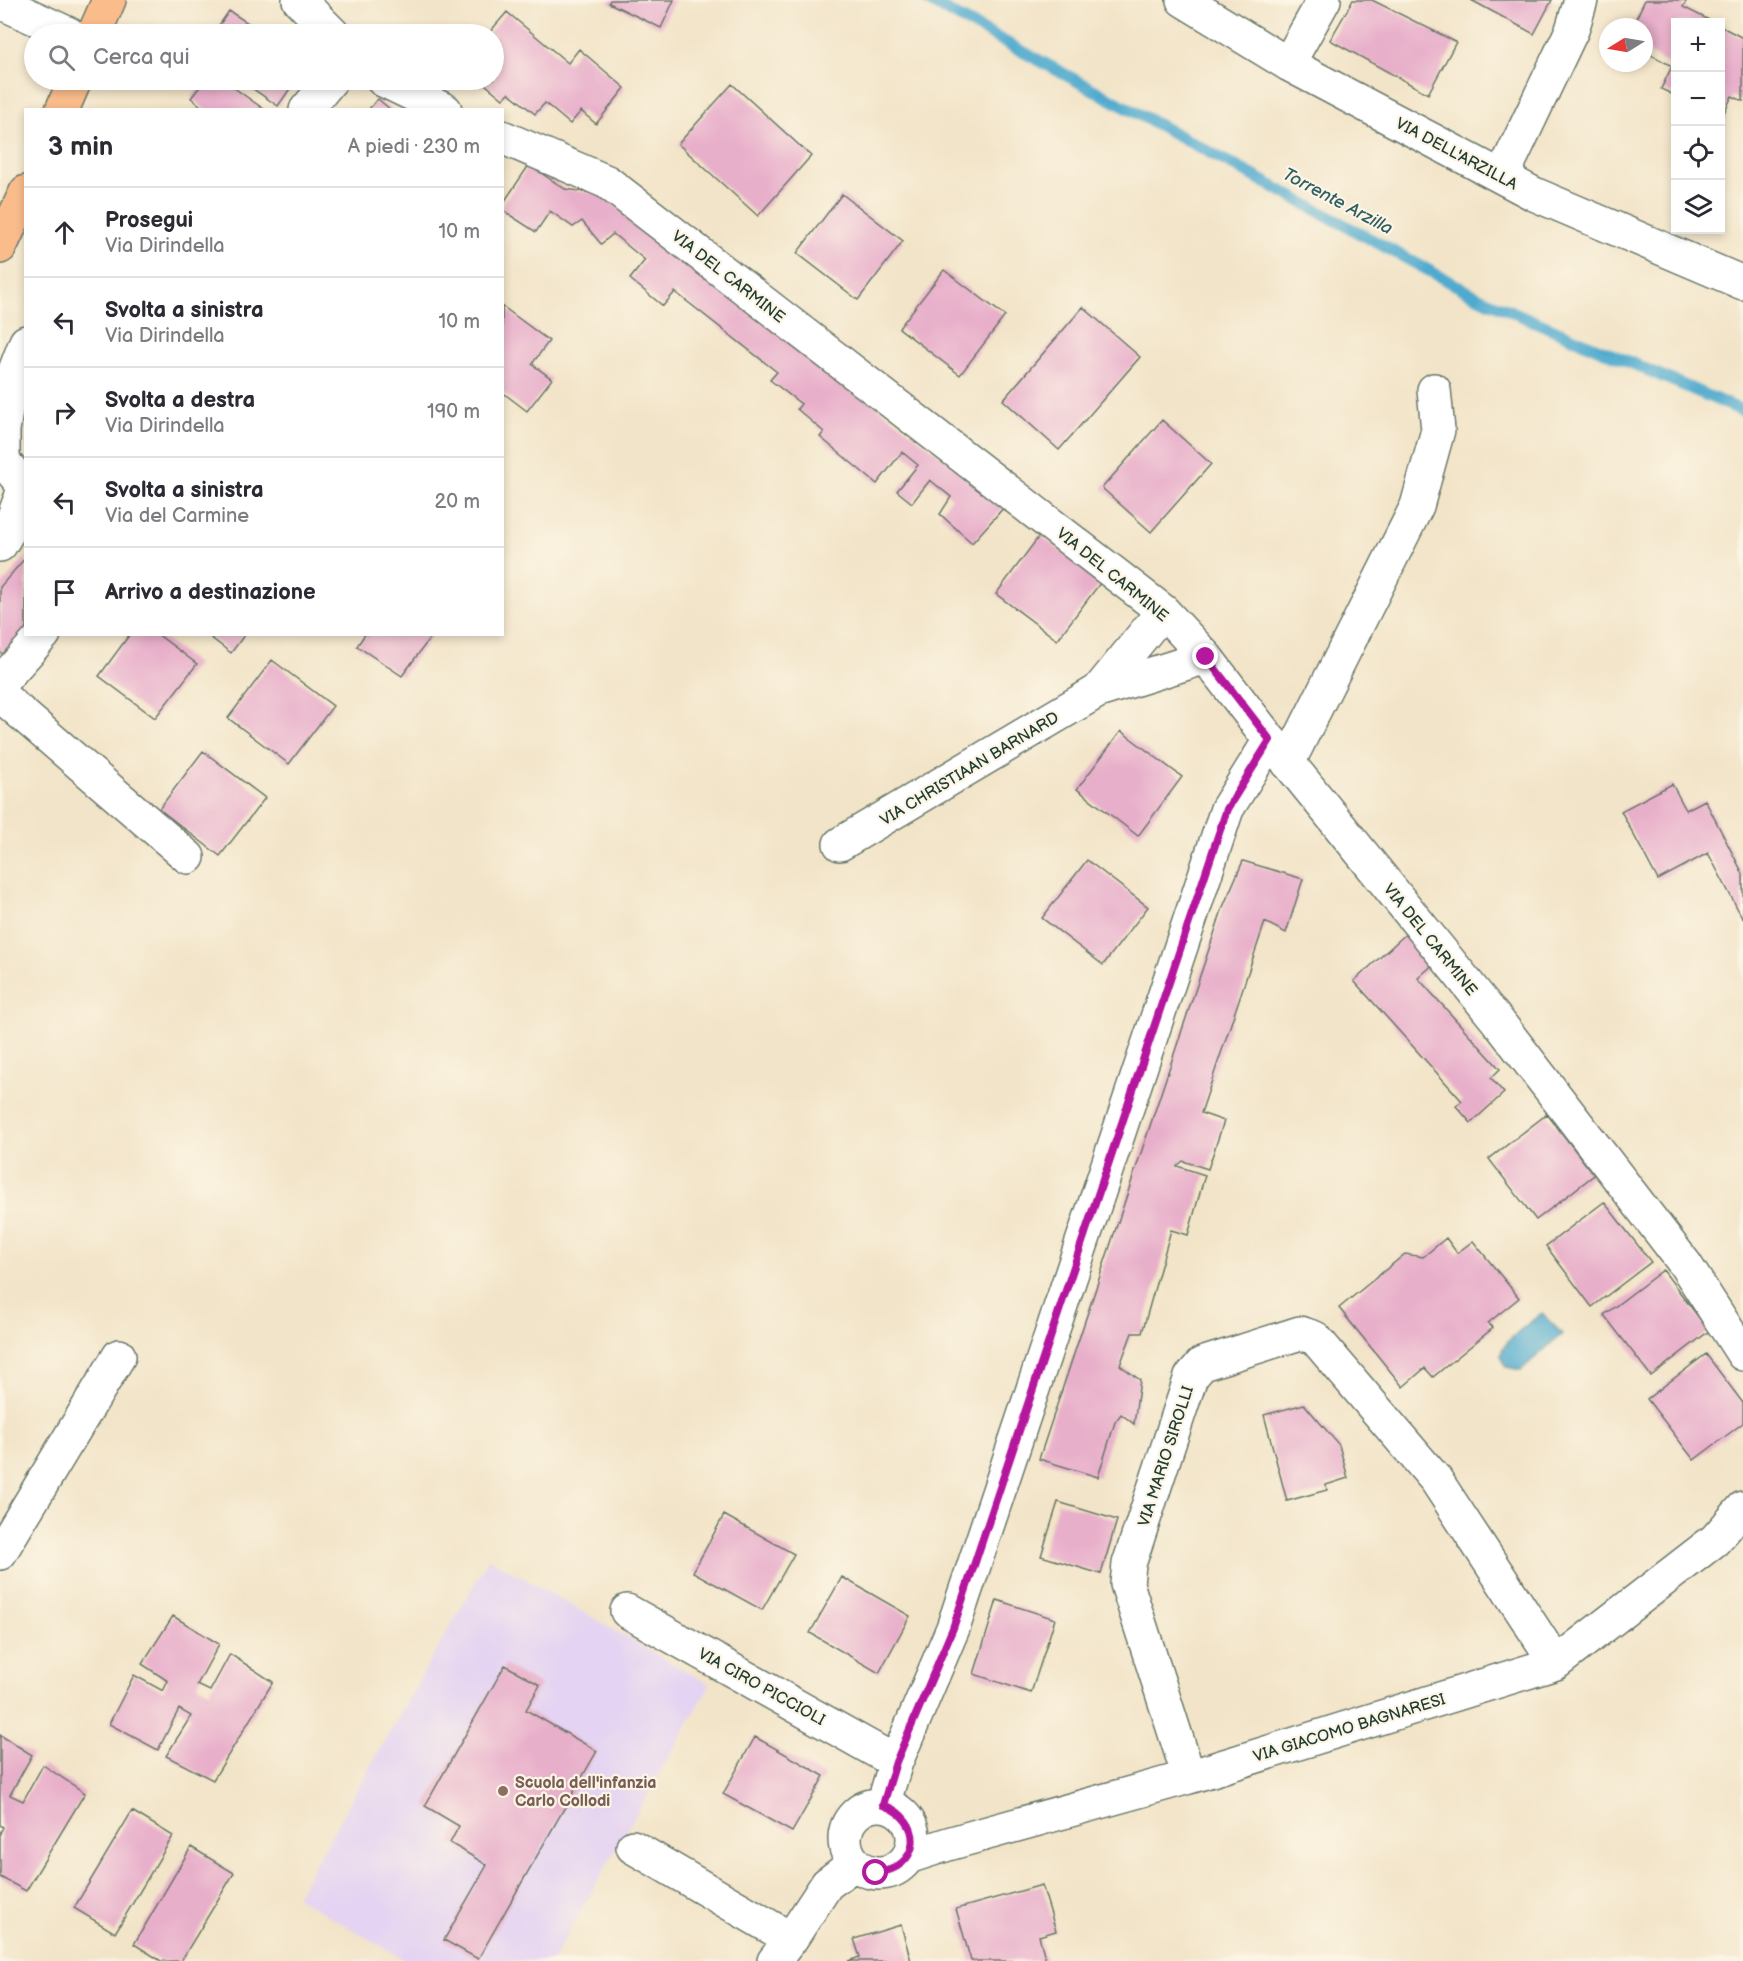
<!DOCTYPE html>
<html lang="it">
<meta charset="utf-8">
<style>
:root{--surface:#fff;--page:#f7f7f7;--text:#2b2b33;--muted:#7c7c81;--line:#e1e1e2}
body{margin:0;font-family:"Balsamiq Sans",sans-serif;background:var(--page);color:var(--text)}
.controls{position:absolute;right:18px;top:18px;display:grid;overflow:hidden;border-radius:0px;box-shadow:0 3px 9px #0003}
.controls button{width:54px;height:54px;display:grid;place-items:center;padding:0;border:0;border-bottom:2px solid var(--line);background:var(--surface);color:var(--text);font:30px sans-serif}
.compass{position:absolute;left:1599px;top:18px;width:54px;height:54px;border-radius:50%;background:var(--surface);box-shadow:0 3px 9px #0003;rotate:259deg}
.stop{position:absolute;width:18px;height:18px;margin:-14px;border:4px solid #b5179e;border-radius:50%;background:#fff}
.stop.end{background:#b5179e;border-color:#fff;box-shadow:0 2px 6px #0008}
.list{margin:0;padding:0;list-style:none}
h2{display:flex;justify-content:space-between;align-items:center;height:78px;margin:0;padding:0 24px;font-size:26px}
h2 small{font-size:20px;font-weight:400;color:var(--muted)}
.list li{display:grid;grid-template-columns:39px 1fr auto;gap:18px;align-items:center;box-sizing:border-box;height:90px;padding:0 24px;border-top:2px solid var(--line)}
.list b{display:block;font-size:22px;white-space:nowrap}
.list p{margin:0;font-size:20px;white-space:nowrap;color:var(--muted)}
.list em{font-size:20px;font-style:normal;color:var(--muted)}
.icon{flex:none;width:33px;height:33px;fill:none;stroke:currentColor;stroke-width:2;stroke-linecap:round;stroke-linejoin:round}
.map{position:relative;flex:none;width:1743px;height:1961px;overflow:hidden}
.search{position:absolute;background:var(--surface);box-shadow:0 3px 9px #0003;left:24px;top:24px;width:480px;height:66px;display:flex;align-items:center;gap:15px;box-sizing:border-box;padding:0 21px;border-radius:33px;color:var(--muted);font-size:22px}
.panel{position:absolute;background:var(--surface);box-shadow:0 3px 9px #0003;left:24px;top:108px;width:480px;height:528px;border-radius:0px}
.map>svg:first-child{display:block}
</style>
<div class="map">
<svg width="1743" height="1961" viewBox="0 0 1743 1961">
<rect width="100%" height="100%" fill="#fcf5e5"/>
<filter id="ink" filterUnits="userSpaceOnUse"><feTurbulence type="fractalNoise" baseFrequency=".0167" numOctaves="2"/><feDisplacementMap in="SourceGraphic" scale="12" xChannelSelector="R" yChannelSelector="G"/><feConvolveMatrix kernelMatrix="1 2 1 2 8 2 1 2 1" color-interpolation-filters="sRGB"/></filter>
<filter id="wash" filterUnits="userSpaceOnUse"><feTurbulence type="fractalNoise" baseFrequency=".008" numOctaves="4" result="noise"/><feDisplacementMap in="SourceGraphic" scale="24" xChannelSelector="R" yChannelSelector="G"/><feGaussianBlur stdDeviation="1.35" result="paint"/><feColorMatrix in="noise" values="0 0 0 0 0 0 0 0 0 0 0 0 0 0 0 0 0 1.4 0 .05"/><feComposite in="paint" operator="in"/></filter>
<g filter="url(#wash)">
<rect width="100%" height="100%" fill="#f2e4c8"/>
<path fill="#e4d3f2" d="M489,1558L710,1685L552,1961H407L296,1897Z"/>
<path fill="#50aace" stroke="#387481" stroke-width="1.5" d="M1542,1313L1562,1334L1521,1370L1507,1367C1505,1363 1501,1359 1501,1354C1502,1342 1532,1321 1542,1313Z"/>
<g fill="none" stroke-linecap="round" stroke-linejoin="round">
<path stroke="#50aace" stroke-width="12" d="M927,0L1478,297L1743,411"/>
</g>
<g id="blocks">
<path fill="#e8afca" d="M610,0H674L661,28L609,3Z
M1353,0H1372L1456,42L1428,94L1330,40Z
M1471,0H1552L1534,34Z
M1645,0H1687L1683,7L1713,22H1676V96L1661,89L1672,66L1644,51V27H1632Z
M229,11L265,34H213Z
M507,12L568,63L579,49L625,88L596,124L581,111L570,124L545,103L535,114L509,93L503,99L480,80H494V34H488Z
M1720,26L1743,38V101L1732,96L1722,117L1720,116Z
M205,80H223L265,110H206L191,98Z
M244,80H296L278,106L243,82Z
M732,84L811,156L758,216L678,144Z
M378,99L391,110H368Z
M529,165L565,189L600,194L1006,505L972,543L940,514L951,497L930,480L912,503L897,491L918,465L902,452L877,484L820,437L824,432L797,409L801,404L770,380L777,372L675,292L663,306L630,279L645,260L613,234L601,244L582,221L573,227L550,211L536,232L502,210V205Z
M842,194L903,241L858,300L797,253Z
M944,270L1005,316L960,375L899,328Z
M502,306L549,341L532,364L552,379L527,411L502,392Z
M1083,307L1140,357L1059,450L1003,400Z
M1162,420L1211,464L1151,532L1102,488Z
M1040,535L1101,582L1057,640L996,594Z
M26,557V632L5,656L0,652V587Z
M130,634H157L197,664L155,718L99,676Z
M206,634H245L231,653Z
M365,634H433L402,676L357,646Z
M272,660L333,706L289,764L228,718Z
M1121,731L1182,777L1138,836L1077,789Z
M203,751L265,798L220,856L159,809Z
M1672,784L1686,810L1705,800L1743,874V919L1708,853L1658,880L1621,811Z
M1087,860L1148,907L1103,965L1042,918Z
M1243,861L1303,879L1286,933L1265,922L1201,1113L1224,1121L1208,1169L1183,1161L1177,1166L1205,1175L1188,1235L1171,1230L1142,1333H1132L1120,1365L1140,1380L1134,1424L1121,1414L1115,1422L1098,1477L1039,1459L1223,907Z
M1408,932L1436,962L1418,978L1500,1069L1491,1078L1504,1093L1471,1123L1456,1106L1462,1101L1354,981Z
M1547,1114L1594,1175L1536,1220L1489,1159Z
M1604,1202L1651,1262L1592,1307L1546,1246Z
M1446,1238L1457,1253L1473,1241L1519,1298L1488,1323L1493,1328L1433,1377L1425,1368L1403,1387L1339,1308L1405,1254L1423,1257Z
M1663,1270L1709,1331L1651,1376L1604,1315Z
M1706,1354L1743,1403V1423L1694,1460L1647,1399Z
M1304,1404L1339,1445L1348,1478L1326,1485L1327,1490L1287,1501L1264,1415Z
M1058,1502L1117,1520L1101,1574L1041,1556Z
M724,1515L794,1554L762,1610L693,1572Z
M842,1577L910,1616L879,1673L810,1633Z
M997,1600L1055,1619L1031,1693L974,1674Z
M173,1616L219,1644L197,1685L210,1691L230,1654L273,1682L213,1780L166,1756L191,1716L179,1709L158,1750L109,1724L134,1675L163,1691L168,1681L142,1664Z
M505,1665L540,1685L526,1710L597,1751L478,1959L444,1940L487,1865L450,1843L459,1826L425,1806Z
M0,1735L32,1755L10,1795L23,1801L43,1765L85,1793L26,1891L0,1877V1833L3,1827L0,1825Z
M755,1737L824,1776L792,1832L723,1794Z
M132,1811L173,1836L115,1933L74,1908Z
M191,1847L234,1873L181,1961H161L134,1944Z
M1042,1885L1056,1931L1039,1936L1046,1961H971L956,1909Z
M901,1925L911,1961H848L860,1957L854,1939Z"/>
</g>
</g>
<g filter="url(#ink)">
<use href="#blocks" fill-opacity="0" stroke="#697768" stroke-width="1.5"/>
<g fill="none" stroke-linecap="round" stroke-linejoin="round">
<defs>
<path id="minor" d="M299,0L333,34
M1183,0L1288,64L1534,194L1743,283
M0,2L69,34
M1288,64L1324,0
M383,80L445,110
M306,110L331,80
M502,137L607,182L1163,611L1206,657L1270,740L1500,1024L1685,1264L1743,1354
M1502,177L1572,30L1581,0
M25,487L3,461V430L11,381L26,342
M0,545L8,532L26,484
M0,683L44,634
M1098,691L1163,611
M0,695L188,857
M1288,763L1417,506L1438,430L1434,390
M840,844L1098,691L1206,657
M0,1553L119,1356
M627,1611L896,1762
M1189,1777L1127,1584L1129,1564L1191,1377L1202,1364L1300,1333L1315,1338L1436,1480L1556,1663
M883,1805L896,1762L953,1628L1227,809L1270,740
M845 1839a34 34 0 1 1 68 0a34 34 0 1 1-68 0Z
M633,1847L791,1939
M908,1857L948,1844L1189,1777L1556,1663L1715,1540L1743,1508
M774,1961L791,1939L827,1884L855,1863"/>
<path id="major" d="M94,34L109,0
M62,110L75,80
M0,247L26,192"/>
</defs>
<use href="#minor" stroke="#697768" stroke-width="36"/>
<use href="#major" stroke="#697768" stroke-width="36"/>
<use href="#minor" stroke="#fff" stroke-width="33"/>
<use href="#major" stroke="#fabc8b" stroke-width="33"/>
</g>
</g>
<g fill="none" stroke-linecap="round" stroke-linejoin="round" filter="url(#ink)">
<path stroke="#b5179e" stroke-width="8" d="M876,1873C922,1868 925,1820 883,1805L896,1762L953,1628L1227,809L1270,740L1206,657"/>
</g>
<circle fill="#8d6e63" stroke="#fcf5e5" stroke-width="2" cx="503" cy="1791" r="6"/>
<g text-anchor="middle" stroke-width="4.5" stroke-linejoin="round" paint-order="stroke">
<g font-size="16" fill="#1f3d34" stroke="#fcf5e5">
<text transform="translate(1457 153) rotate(28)" y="6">VIA DELL'ARZILLA</text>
<text transform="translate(729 276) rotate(38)" y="6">VIA DEL CARMINE</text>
<text transform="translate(1113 574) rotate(39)" y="6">VIA DEL CARMINE</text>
<text transform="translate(969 768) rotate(-31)" y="6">VIA CHRISTIAAN BARNARD</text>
<text transform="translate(1431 939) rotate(51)" y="6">VIA DEL CARMINE</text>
<text transform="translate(1165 1456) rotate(-72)" y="6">VIA MARIO SIROLLI</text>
<text transform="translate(762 1686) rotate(29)" y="6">VIA CIRO PICCIOLI</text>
<text transform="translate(1349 1727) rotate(-17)" y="6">VIA GIACOMO BAGNARESI</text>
</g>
<g font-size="16" font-weight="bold" fill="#785e54" stroke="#fcf5e5" text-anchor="start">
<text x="515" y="1788">Scuola dell'infanzia<tspan x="515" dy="18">Carlo Collodi</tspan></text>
</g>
<g font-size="18" font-style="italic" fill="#2e5e62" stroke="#fcf5e5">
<text transform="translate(1338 201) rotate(28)" y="6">Torrente Arzilla</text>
</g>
</g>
</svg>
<div class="controls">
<button>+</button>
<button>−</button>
<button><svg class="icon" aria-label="locate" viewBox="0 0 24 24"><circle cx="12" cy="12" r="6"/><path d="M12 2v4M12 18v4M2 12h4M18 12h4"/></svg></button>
<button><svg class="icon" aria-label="layers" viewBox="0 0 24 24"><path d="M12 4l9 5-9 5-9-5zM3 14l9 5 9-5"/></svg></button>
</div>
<svg class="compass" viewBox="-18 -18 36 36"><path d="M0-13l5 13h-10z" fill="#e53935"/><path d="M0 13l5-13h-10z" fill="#7c7c81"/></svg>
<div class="stop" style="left:876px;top:1873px"></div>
<div class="stop end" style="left:1206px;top:657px"></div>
<div class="search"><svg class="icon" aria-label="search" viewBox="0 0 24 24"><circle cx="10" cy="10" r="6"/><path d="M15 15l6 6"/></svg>Cerca qui</div>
<section class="panel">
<h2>3 min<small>A piedi · 230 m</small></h2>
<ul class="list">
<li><svg class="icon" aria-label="ahead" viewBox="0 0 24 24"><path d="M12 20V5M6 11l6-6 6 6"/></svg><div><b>Prosegui</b><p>Via Dirindella</p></div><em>10 m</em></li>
<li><svg class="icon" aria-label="left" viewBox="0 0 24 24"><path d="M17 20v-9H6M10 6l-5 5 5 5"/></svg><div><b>Svolta a sinistra</b><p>Via Dirindella</p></div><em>10 m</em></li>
<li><svg class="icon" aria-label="right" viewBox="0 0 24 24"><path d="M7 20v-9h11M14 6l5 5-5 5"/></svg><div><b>Svolta a destra</b><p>Via Dirindella</p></div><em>190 m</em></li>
<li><svg class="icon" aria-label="left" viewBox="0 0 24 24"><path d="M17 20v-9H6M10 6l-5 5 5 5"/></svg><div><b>Svolta a sinistra</b><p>Via del Carmine</p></div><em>20 m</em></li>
<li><svg class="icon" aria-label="arrive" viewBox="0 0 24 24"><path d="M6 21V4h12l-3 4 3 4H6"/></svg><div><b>Arrivo a destinazione</b></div></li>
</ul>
</section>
</div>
